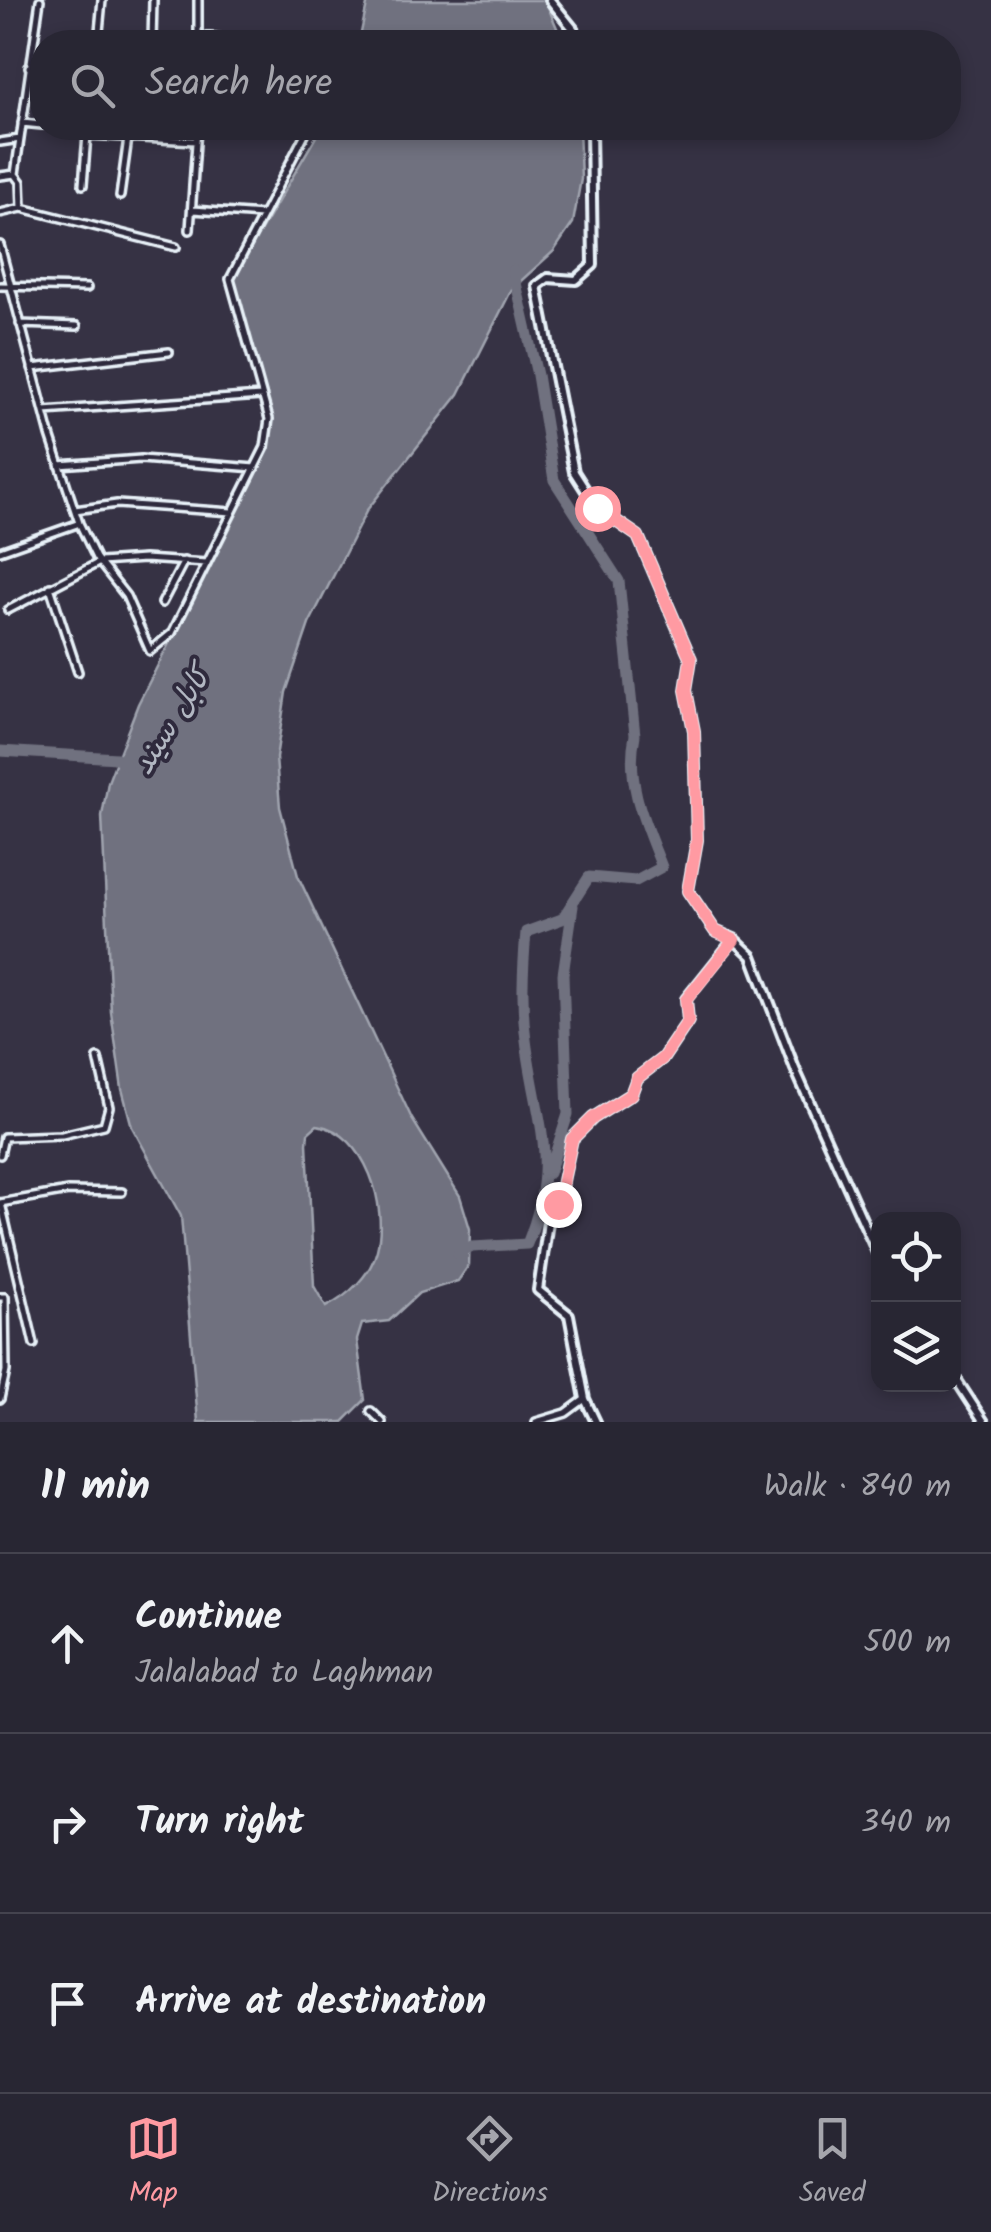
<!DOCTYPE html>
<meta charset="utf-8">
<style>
:root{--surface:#282633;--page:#302e3b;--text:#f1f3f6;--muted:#a5a5ac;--line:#44434e;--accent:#ff9aa2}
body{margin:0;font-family:Kalam,"Playpen Sans Arabic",sans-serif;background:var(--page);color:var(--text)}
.controls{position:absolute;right:30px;bottom:30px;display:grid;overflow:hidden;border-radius:20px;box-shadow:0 5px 15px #0003}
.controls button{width:90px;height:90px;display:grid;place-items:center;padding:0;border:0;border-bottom:2px solid var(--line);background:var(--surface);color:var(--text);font:50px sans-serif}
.stop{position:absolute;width:30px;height:30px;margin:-22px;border:8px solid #ff9aa2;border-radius:50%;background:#fff}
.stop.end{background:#ff9aa2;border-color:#fff;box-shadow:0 2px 10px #0008}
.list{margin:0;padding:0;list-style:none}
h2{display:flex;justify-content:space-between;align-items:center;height:130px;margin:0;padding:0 40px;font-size:42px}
h2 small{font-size:32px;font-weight:400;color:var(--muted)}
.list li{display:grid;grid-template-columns:65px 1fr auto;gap:30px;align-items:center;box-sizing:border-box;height:180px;padding:0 40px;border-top:2px solid var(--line)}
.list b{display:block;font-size:38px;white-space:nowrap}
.list p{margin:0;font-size:32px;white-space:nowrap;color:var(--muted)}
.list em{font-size:32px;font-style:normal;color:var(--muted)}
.icon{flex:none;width:55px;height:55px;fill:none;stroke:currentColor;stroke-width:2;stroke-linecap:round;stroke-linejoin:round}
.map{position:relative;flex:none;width:991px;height:1422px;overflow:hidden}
.search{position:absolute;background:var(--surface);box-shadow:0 5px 15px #0003;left:30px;right:30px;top:30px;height:110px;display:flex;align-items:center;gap:25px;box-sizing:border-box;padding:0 35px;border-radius:40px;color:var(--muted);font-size:38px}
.sheet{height:670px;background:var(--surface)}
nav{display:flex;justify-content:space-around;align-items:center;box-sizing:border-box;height:140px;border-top:2px solid var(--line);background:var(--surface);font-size:28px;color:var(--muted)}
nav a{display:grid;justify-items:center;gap:5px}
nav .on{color:var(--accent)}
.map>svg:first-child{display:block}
</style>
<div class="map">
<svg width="991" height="1422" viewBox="0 0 991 1422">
<rect width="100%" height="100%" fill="#363244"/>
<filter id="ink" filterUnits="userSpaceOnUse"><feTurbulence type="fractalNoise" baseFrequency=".01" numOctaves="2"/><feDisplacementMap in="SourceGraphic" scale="20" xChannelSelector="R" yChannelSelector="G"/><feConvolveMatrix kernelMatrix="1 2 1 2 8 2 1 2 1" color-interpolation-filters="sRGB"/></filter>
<g filter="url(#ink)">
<path fill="#70717f" stroke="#a0a4af" stroke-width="2.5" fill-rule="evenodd" d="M368,0H545L563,42H359Z
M321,128H579L581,179L573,223L554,251L512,289L459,394L367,510L309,624L286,692L276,758L280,807L298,876L412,1119L460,1196L470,1229L469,1265L458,1281L419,1293L389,1321L362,1324L357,1340L365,1400L343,1422H198L181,1216L132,1127L122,1089L111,1012L102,816L108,782L138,704L267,452C279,414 244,321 233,278ZM317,1125C367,1133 388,1207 377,1250C371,1275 348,1296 326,1307L314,1286L307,1143L308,1133Z"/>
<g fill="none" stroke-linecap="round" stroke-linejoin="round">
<path stroke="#70717f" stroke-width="11" d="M0,751L117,758L126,765
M549,1173L568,1114L563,974L573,906
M458,1254L472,1247L527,1244C561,1160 536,1122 526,1040C521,1004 523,968 526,932L562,919L589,877L636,881L662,867C645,824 625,782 635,735L619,581L554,480L537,375L513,270"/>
<defs>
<path id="minor" d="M198,36L271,42
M98,42L102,0
M152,42L153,0
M198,42V0
M29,67L42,68
M22,123L42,125
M67,128L88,131L87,135L196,141
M133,138L134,128
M0,142L20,139
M0,176L15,174
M83,185L87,135
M120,196L128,138
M22,208L176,247
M193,210L262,215
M0,213L22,208L21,182L15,174L40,0
M190,230L197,128
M0,245L50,435L79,523L96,558L126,596L150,651L172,633L265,447L269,419L230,279L308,128
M0,286L87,288
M20,324L77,326
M32,368L169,352
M44,411L261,396
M59,465L141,459L255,468
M75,510L117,504L232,512
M0,551L77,524
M50,587L78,672
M162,603L184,561
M8,610L100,562L144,559L207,563
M0,1155L4,1137L62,1135L104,1125L109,1107L98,1058
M0,1203L68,1191L122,1192
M1,1203L34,1344
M0,1297H5L6,1371L0,1399
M371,1411L382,1422
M536,1422L566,1413L585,1399"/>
<path id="tertiary" d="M550,0L575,31L577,42
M591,128L593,265L576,280L548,278L537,286L574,472L597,508L638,536L691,659L686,690L694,731L697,840L688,891L715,931L734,939L752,956L795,1069L878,1255
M954,1376L984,1422
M596,1422L585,1399L569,1315L538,1290L548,1222L558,1204L572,1139L593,1118L631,1094L637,1078L663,1058L688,1021L686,999L734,939"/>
</defs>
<use href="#minor" stroke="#e8f1f8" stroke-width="12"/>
<use href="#tertiary" stroke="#e8f1f8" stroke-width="14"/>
<use href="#minor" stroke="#2f2a3d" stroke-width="5"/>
<use href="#tertiary" stroke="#2f2a3d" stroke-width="6"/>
</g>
</g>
<g fill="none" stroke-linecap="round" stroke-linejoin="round" filter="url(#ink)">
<path stroke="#ff9aa2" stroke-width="12" d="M558,1204L572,1139L593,1118L631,1094L637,1078L663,1058L688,1021L686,1000L734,940L715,931L688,891L697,840L694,731L686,690L691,659L638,536L597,508"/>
</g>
<g text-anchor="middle" stroke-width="8" stroke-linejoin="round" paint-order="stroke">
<g font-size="30" font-style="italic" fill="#b2b7c2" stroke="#2f2a3d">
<text transform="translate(171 720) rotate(-58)" y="10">کابل سيند</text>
</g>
</g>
</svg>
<div class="controls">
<button><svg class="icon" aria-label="locate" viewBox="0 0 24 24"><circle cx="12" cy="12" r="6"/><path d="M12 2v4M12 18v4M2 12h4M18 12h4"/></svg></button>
<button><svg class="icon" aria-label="layers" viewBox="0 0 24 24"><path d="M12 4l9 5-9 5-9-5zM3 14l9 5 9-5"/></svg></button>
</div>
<div class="stop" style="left:597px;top:508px"></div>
<div class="stop end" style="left:558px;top:1204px"></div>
<div class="search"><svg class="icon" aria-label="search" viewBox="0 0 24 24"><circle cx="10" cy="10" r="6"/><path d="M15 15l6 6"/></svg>Search here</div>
</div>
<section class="sheet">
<h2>11 min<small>Walk · 840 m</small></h2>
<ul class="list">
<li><svg class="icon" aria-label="ahead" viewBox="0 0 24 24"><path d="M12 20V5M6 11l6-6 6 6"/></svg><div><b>Continue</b><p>Jalalabad to Laghman</p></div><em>500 m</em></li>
<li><svg class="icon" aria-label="right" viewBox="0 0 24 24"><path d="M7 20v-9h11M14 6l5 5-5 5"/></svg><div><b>Turn right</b></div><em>340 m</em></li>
<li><svg class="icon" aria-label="arrive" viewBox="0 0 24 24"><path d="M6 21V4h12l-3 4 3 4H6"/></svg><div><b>Arrive at destination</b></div></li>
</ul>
</section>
<nav>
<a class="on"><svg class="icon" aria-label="map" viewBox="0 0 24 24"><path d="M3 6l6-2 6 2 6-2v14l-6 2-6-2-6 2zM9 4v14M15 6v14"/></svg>Map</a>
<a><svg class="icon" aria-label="directions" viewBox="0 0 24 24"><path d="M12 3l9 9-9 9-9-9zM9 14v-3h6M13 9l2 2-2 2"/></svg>Directions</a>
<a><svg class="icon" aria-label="saved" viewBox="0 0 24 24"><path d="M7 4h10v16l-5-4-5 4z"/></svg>Saved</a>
</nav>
